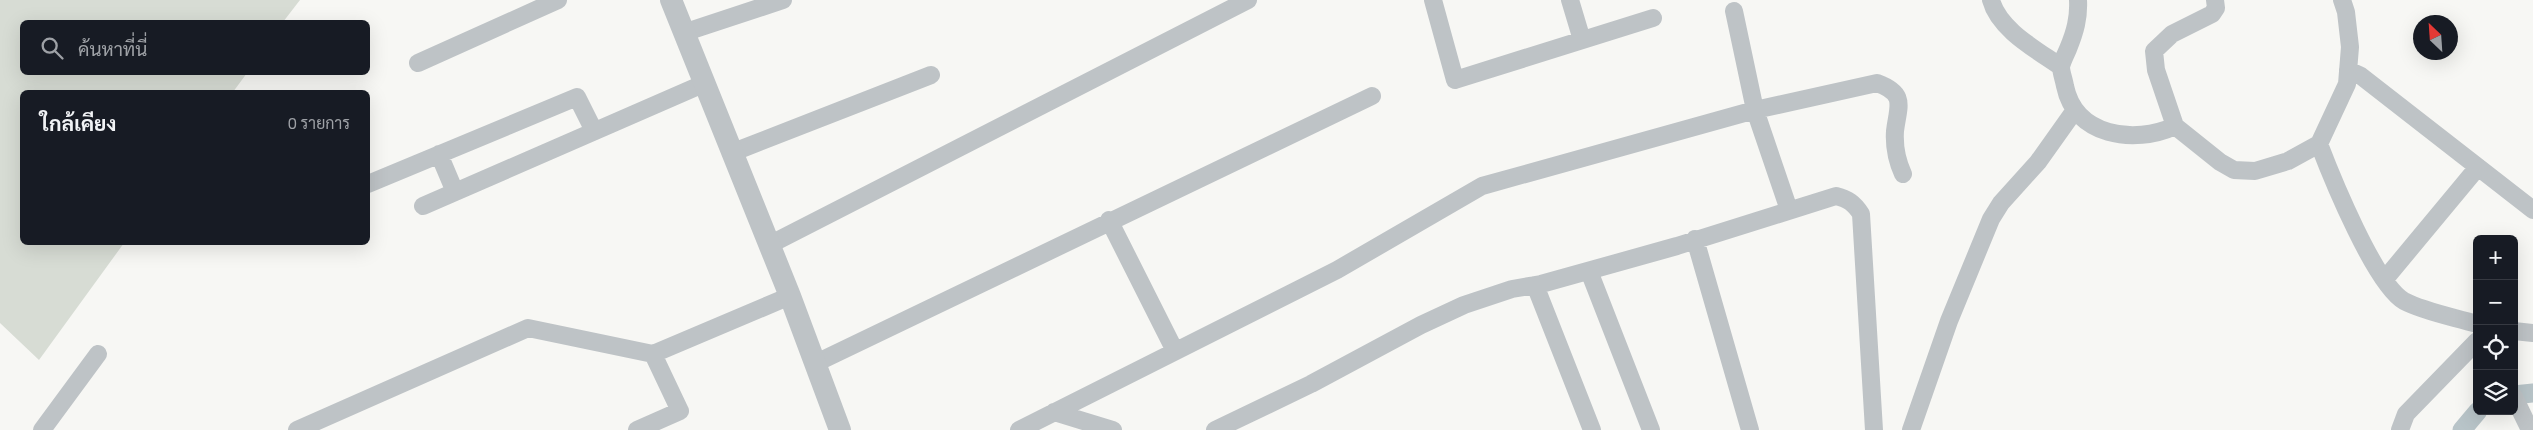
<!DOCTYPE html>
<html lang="th">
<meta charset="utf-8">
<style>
:root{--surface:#171b24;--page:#20242c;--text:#f1f3f6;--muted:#9ea1a6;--line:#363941}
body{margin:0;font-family:"Exo 2",Sarabun,sans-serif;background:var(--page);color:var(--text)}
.controls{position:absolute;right:15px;bottom:15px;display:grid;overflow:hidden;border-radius:8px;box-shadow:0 5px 20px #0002}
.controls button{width:45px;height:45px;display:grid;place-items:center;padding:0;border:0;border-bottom:1px solid var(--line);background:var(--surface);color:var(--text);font:25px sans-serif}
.compass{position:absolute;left:2413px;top:15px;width:45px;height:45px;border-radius:50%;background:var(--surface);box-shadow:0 5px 20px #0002;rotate:335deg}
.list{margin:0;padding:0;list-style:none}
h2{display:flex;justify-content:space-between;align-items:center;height:65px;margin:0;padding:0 20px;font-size:21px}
h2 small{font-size:16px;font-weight:400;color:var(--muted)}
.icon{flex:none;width:28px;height:28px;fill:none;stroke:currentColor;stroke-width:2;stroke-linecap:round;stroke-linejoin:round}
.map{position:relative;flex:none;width:2533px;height:430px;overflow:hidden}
.search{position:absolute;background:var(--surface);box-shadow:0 5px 20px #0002;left:20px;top:20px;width:350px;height:55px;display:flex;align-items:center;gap:12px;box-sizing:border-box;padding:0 18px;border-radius:8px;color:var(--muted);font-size:19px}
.panel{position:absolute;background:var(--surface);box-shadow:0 5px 20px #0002;left:20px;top:90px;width:350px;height:155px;border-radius:8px}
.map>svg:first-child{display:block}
</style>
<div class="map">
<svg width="2533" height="430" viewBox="0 0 2533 430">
<rect width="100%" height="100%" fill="#f7f7f4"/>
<path fill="#d7dcd4" d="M0,0H300L283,22H22V72L247,73L233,92H22V242L124,243L39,360L0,323Z"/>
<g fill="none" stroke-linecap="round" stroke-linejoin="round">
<path stroke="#b8c4c8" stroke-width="19" d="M2514,395L2533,393
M2462,430L2478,411"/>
<path stroke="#bec3c6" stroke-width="18" d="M1433,0L1455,80L1653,18
M1570,0L1582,40
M1991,0C1999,30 2037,50 2061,67
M2078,0C2079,18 2075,32 2068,49C2066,54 2062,61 2061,67C2061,72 2064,80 2065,86C2075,136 2134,145 2175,126
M2215,0L2216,8L2212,14L2172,34L2154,51L2156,70L2175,126L2220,162L2234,170L2255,171L2288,161L2319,144L2347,84L2350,47L2346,12L2342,0
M1734,11L1755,110L1789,210
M683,33L783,0
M418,63L558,0
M2348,70L2361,76L2533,210
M2319,144C2332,178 2375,284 2404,301C2425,312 2454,317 2477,324
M731,153L931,75
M439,154L455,192
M368,184L577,97L594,131
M423,206L703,84
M1109,220L1175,351
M1695,239L1750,430
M769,245L1248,0
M1589,271L1651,430
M2385,279L2478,167
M1535,285L1592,430
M2514,331L2533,333
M816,363L1372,96
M2514,397L2530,430
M1054,412L1113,430
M42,430L98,354
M297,430L528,328L653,354L790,296
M637,430L680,411L653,354
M1019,430L1337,270L1482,186L1755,110L1877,83C1907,94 1898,106 1895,131C1894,146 1897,161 1903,174
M1215,430L1311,384L1421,325L1464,305L1512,289L1541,284L1677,246L1836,196C1848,199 1854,203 1861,214L1874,430
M1911,430L1949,321L1991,219L2001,203L2038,162L2075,110
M2400,430L2406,414L2477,341"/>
<path stroke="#bec3c6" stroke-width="22" d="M671,0L790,296L840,430"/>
</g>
</svg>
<div class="controls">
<button>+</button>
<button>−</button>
<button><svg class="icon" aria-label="locate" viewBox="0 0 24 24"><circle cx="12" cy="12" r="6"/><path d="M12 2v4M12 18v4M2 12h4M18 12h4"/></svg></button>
<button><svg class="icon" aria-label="layers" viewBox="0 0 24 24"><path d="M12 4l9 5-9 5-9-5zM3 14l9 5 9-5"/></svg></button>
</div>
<svg class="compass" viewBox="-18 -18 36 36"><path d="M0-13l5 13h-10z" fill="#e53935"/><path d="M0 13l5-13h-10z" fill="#9ea1a6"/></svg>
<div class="search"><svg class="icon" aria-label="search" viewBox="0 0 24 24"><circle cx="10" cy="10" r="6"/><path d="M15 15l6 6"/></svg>ค้นหาที่นี่</div>
<section class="panel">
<h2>ใกล้เคียง<small>0 รายการ</small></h2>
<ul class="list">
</ul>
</section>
</div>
